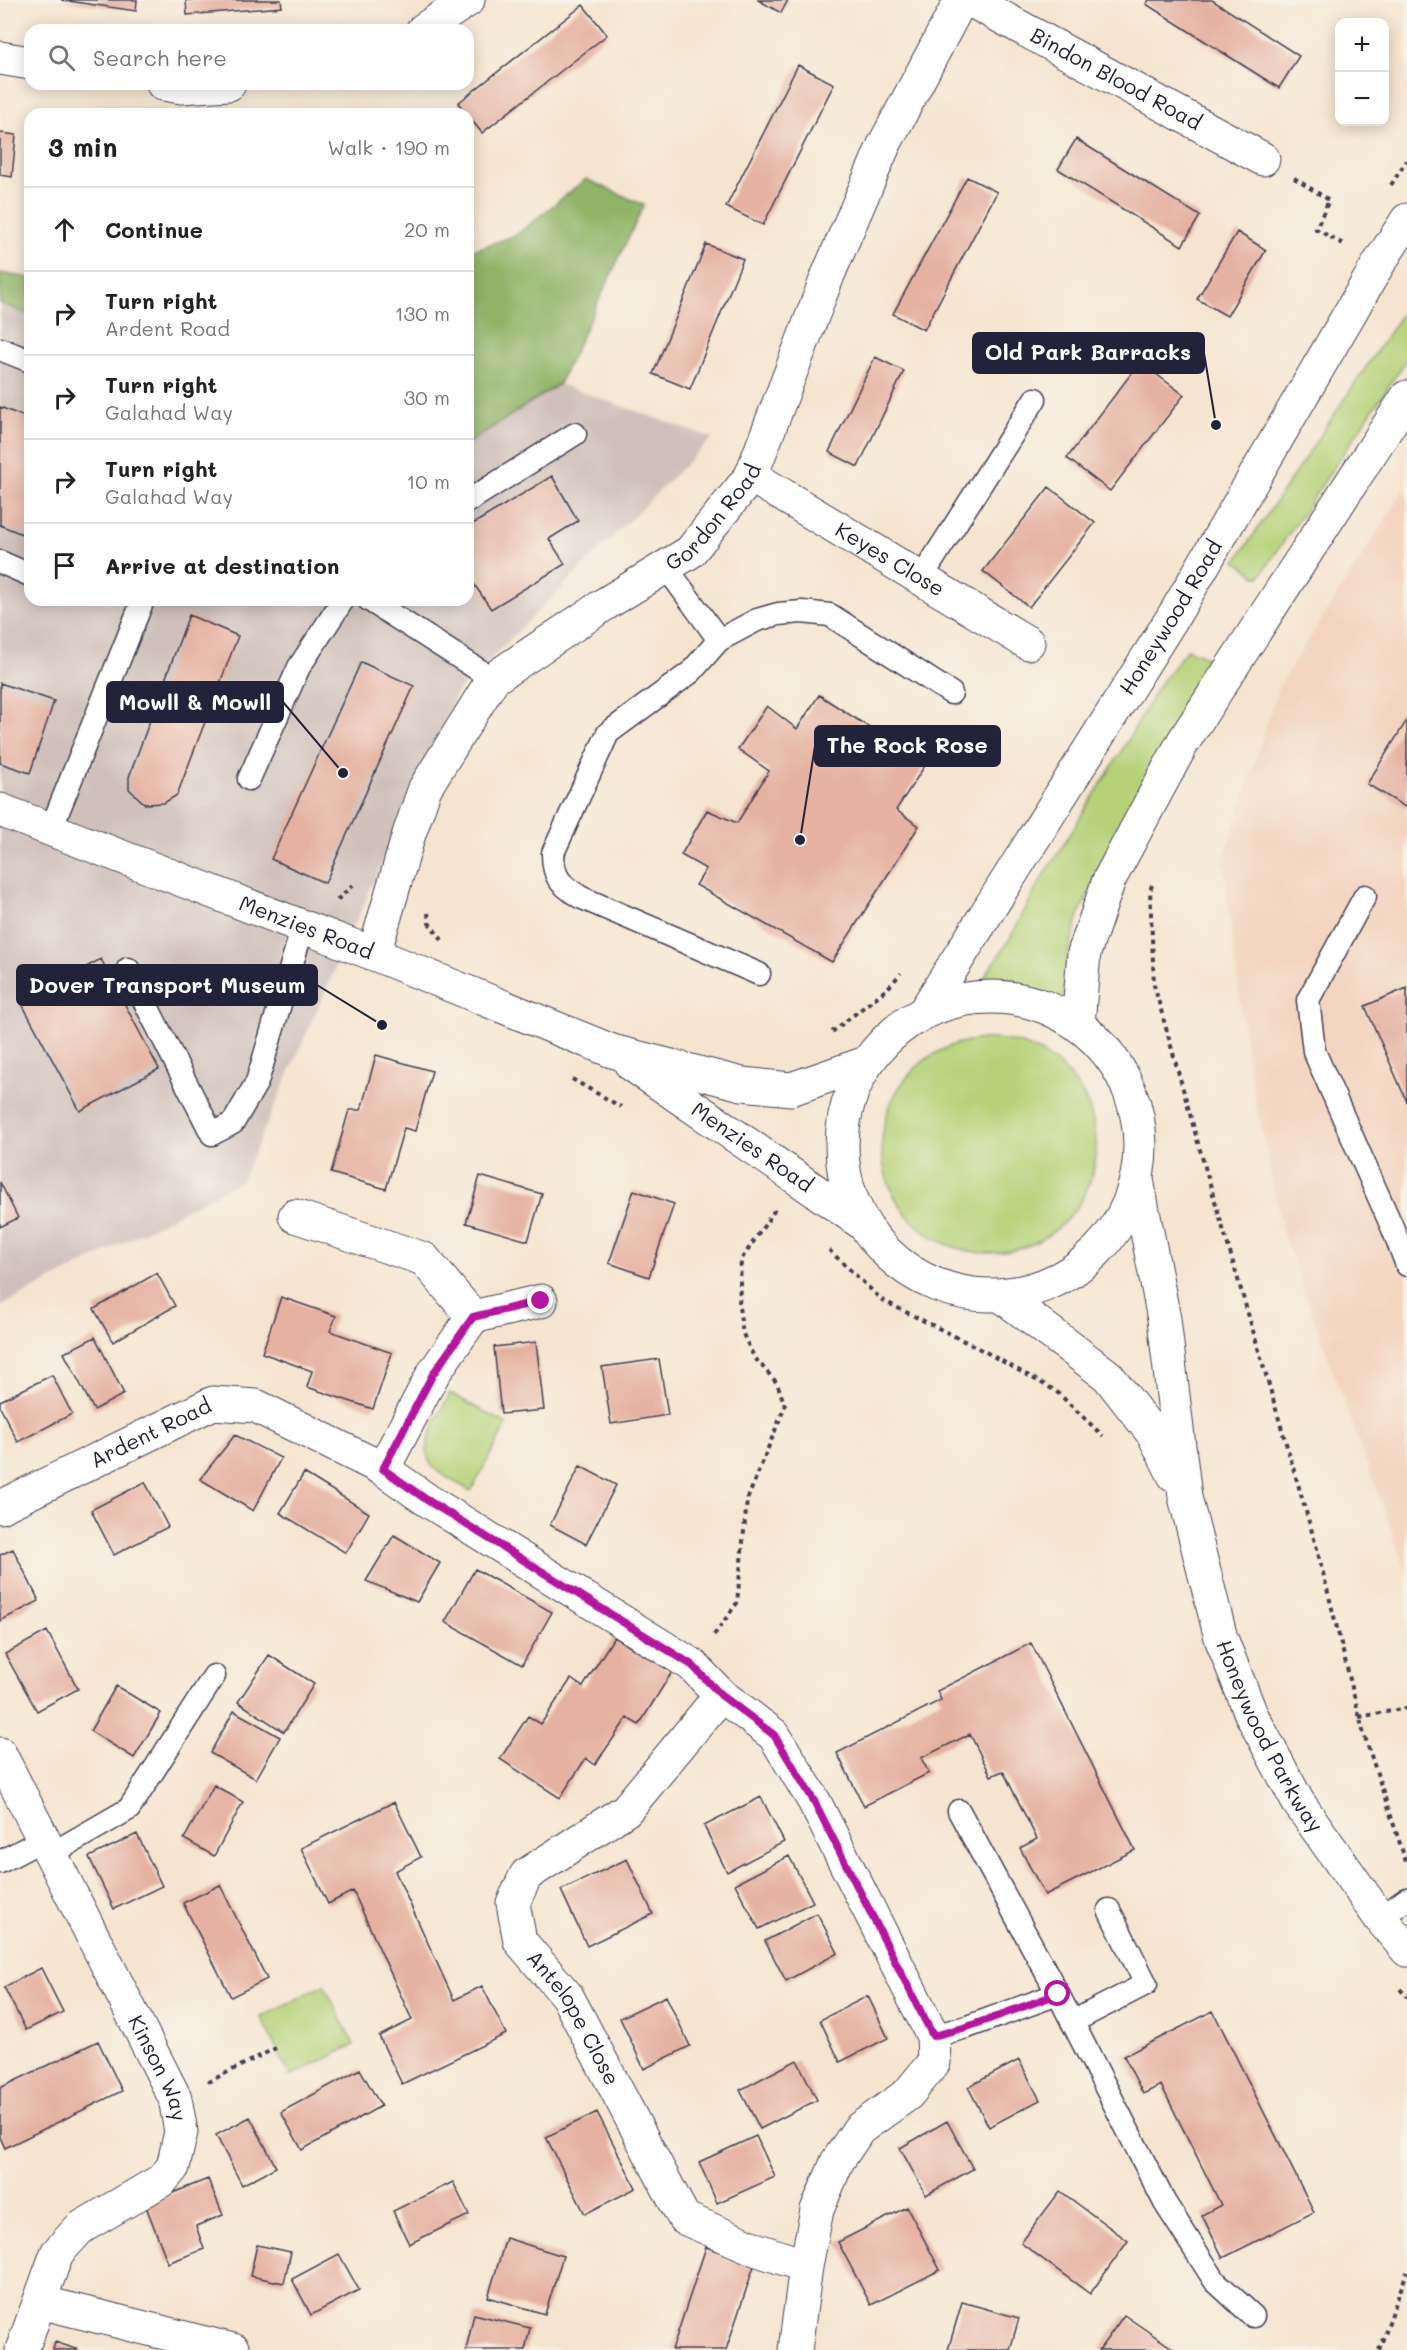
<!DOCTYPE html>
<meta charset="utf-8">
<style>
:root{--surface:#fff;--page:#f2f2f2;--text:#222;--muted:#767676;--line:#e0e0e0}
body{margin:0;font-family:Mali,sans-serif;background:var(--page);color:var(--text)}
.controls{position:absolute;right:18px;top:18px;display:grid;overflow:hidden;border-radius:12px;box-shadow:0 3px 15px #0003}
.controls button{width:54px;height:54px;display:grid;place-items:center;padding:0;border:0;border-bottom:2px solid var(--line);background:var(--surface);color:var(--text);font:30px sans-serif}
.stop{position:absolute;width:18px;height:18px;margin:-14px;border:4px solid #b5179e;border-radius:50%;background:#fff}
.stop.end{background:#b5179e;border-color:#fff;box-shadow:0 2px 6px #0008}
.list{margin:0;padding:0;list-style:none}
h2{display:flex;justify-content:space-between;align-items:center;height:78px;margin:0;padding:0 24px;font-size:26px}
h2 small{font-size:20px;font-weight:400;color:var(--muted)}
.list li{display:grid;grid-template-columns:39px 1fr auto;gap:18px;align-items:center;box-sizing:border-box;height:84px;padding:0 24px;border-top:2px solid var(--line)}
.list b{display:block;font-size:22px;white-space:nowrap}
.list p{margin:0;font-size:20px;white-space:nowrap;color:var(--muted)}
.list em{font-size:20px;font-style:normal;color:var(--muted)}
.icon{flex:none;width:33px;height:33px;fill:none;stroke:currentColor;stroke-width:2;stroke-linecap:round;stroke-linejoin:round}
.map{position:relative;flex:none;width:1407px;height:2350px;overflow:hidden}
.search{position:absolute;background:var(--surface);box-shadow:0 3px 15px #0003;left:24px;top:24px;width:450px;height:66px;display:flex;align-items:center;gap:15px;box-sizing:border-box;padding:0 21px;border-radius:18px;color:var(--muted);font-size:22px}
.panel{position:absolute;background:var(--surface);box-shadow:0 3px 15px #0003;left:24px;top:108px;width:450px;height:498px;border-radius:18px}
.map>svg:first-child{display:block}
</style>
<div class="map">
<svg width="1407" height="2350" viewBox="0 0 1407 2350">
<rect width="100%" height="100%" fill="#f7f3e8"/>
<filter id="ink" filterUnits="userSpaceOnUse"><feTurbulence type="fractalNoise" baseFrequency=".0167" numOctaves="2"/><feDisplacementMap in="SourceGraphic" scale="12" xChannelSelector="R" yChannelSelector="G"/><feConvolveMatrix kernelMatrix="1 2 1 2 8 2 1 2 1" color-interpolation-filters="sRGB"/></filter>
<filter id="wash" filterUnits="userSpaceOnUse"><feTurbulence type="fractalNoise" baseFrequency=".008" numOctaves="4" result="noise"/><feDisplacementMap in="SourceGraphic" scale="24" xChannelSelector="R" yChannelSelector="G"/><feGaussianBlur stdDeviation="1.35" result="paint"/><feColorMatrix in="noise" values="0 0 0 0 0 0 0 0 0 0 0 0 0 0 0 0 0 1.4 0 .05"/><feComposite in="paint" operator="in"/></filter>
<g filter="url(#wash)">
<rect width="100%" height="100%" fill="#f5e5d0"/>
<path fill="#f3d4bf" d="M1407,486V1573L1284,1237L1247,1059L1223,860L1279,686Z"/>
<path fill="#cfc0bb" d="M0,303L30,315V600H468V443L559,384L712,438L457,692L242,1180L0,1307Z"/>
<path fill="#b6d278" stroke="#6c7a5a" stroke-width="1.5" d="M1407,306V359L1259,578L1236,561Z
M1187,649L1211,659L1081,909C1071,939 1063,972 1063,1005L1025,993L978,987L1008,942L1037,887L1124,747L1158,687Z
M882 1146a107 107 0 1 1 214 0a107 107 0 1 1-214 0Z
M450,1393L507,1424L471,1491C459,1484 443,1477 434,1468C415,1450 441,1412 450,1393Z
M324,1985L354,2045L290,2076L261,2017Z"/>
<path fill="#90b468" stroke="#596b52" stroke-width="1.5" d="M586,179L644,205L559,384L468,443V252L516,235Z
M0,273L30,278V315L0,303Z"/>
<g id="blocks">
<path fill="#e5b1a0" d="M61,0H137L136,11Z
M186,0H281L282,7L187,15Z
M758,0H788L781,13Z
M1149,0H1212L1299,56L1279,88L1146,4Z
M583,5L607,35L482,133L458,103Z
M798,65L834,84L763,225L726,207Z
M0,133L16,135L12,177L0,175Z
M1076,139L1200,216L1182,246L1058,169Z
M967,177L997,192L924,330L893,314Z
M1237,232L1266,250L1227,316L1197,299Z
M706,244L743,259L690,389L653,374Z
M875,357L904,371L858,467L829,452Z
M1140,362L1184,395L1110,491L1067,458Z
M0,407L30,419V518L22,534L0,525Z
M552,476L578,521L549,539L565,564L491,609L474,584L468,587V527Z
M1049,487L1095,523L1029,607L983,571Z
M189,615L238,636L177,795L164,803L145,804L129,789V777Z
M361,662L414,686L325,883L271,859Z
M0,683L54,701L30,773L0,763Z
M819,695L926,764L896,810L919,826L832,962L696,885L706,869L681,855L707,810L737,823L769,771L738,749L767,706L797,729Z
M1407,720V808L1367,784Z
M101,959L159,1069L80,1111L21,1002Z
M1407,988V1102L1365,1006Z
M376,1055L432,1071L415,1131L404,1128L386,1189L331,1173L349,1110H361Z
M480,1176L542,1194L528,1241L466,1223Z
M0,1182L18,1218L0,1227Z
M634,1190L674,1204L649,1277L609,1263Z
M157,1273L175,1306L113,1342L94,1309Z
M281,1297L336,1316L330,1331L392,1353L373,1409L307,1387L312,1371L262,1353Z
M95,1337L124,1394L94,1410L64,1353Z
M536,1342L544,1410L501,1414L494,1347Z
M659,1359L668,1415L611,1424L602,1367Z
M52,1375L72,1414L18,1442L0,1407V1401Z
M235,1435L281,1458L253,1511L200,1479Z
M580,1466L616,1485L586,1544L550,1525Z
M304,1473L369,1513L346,1553L280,1513Z
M145,1482L168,1527L114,1555L91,1510Z
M394,1535L440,1563L417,1602L366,1581Z
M13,1549L39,1601L0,1621V1555Z
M475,1569L552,1612L522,1665L445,1622Z
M47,1631L78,1689L37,1711L5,1654Z
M614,1637L672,1672L639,1725L627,1718L595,1765L586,1758L560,1798L500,1759L528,1716L541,1724L571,1679L583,1687Z
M1031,1643L1135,1850L1045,1895L1020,1848L1037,1839L1003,1771L991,1776L970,1734L921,1758L929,1773L864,1806L837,1753L941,1700L937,1691Z
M269,1655L314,1684L284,1732L238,1702Z
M116,1686L161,1713L134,1758L90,1731Z
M234,1711L280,1737L256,1779L210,1753Z
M214,1785L243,1802L214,1856L184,1839Z
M761,1797L784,1842L727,1872L704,1826Z
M394,1802L421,1857L395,1871L454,2000L482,1986L506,2034L402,2084L379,2036L412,2020L353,1891L328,1904L301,1848Z
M137,1834L162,1886L114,1909L89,1857Z
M789,1856L813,1902L759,1929L735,1884Z
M627,1859L653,1914L587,1946L561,1890Z
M220,1885L267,1979L231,1997L183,1903Z
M817,1913L838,1953L786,1981L765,1941Z
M41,1968L63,2012L26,2030L4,1987Z
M666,1996L690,2046L644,2069L620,2018Z
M868,1996L888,2038L840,2062L820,2020Z
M1213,2011L1314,2212L1223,2258L1202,2215L1221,2205L1161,2085L1143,2094L1124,2056Z
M98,2041L122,2091L5,2148L0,2137V2088Z
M797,2060L817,2100L760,2129L740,2090Z
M1019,2060L1040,2100L989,2127L968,2087Z
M360,2069L381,2106L302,2150L281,2112Z
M597,2112L636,2188L585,2214L546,2137Z
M250,2117L276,2167L242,2185L216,2135Z
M947,2121L973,2169L926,2195L900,2148Z
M756,2136L775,2177L717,2203L699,2162Z
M208,2179L223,2215L196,2226L204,2249L168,2263L145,2204Z
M453,2182L469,2215L409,2244L393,2211Z
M1060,2191L1128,2241L1090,2294L1021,2243Z
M907,2207L940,2270L871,2305L838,2242Z
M506,2238L563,2256L545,2314L488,2297Z
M257,2245L291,2252L284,2283L250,2276Z
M706,2247L755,2263L726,2350H672Z
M339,2254L359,2290L311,2315L292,2279Z
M962,2302L1019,2318L1010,2350H948Z
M474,2314L530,2328L525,2350H466Z
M1124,2315L1175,2350H1099Z
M55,2342L79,2350H53Z"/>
</g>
</g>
<g filter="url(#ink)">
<use href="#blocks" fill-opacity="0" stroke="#423f51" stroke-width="1.5"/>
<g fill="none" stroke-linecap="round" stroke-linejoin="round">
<defs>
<path id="service" d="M0,349L30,361
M468,501L575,434
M0,562L30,575
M666,567L719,640L757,620L778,614L802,612L830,615L951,693
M920,580L1035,399
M369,600L493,679
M719,640L691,672L608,733L553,853C553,878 560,884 580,897L759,974
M249,779L299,667L343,600
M51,829L143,600
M1365,896L1308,1000L1314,1051L1393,1229L1407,1265
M128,969L212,1134L233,1123L257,1082L303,926
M959,1811L1058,1994
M51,1854L129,1809L214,1676
M0,1862L44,1839
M1380,1918L1407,1899
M1072,2022L1146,1984L1109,1910
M933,2036L967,2027L1058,1994L1165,2203L1215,2281L1253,2316"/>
<g id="minor">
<path id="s1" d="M970,0L1263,159"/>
<path d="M423,30L468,0"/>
<path d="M0,58L30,63"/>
<path d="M163,84L181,87L229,84"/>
<path id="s2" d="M751,476L1028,643"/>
<path id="s3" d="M0,810L374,954L612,1051L742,1084L791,1089L866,1063"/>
<path id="s4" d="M374,954L409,834L425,788L493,679L605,604L690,552L751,476L828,275L884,145L961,0"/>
<path id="s5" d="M631,1064L862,1223"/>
<path d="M295,1216L424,1259L473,1317L433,1374L383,1469"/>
<path d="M473,1317L541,1301"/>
<path id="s6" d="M0,1507L213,1403L256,1406L383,1469L427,1500L692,1665L721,1695L774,1735L814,1801L933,2036L934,2062L908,2094L859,2129L837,2162L817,2210L806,2266L795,2350"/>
<path id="s7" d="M721,1695L626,1810L526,1875L513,1903L520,1941L567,1996L684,2218L758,2250L806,2266"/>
<path id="s8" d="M0,1754L175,2098L181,2132L173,2167L162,2180L80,2228L57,2253L22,2350"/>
<path d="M40,2302L233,2350"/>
</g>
<g id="tertiary">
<circle cx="991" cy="1146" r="149"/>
<path id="s9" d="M925,1011L1176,612L1379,263L1407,220"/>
<path d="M1078,1024L1084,953L1109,880L1183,742L1407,397"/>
<path id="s10" d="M1137,1180L1164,1319L1185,1497L1221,1638L1251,1714L1298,1802L1380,1918L1407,1950"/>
<path d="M1002,1296L1108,1376L1154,1435L1174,1475"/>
</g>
</defs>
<use href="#service" stroke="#423f51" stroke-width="25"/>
<use href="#minor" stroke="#423f51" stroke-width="35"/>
<use href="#tertiary" stroke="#423f51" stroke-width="35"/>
<path stroke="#423f51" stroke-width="4" stroke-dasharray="4.5 4.5" stroke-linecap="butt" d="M1294,178L1329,200L1316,229L1345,245
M1391,185L1407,160
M1152,885L1150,891L1154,985L1200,1150L1317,1549L1363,1731L1407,1865
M337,900L353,885
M428,913L429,923L442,940
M832,1032L888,988L901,973
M572,1079L621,1107
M829,1250L882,1300L982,1350L1056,1391L1103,1436
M714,1635L737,1603L747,1500L785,1406L777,1383L754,1357L743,1334L739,1307L741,1260L774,1211L773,1208
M1359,1717L1407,1708
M1400,1989L1407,1997
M208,2082L276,2048
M1379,2350L1407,2272"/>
<use href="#service" stroke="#fff" stroke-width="22"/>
<use href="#minor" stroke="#fff" stroke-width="33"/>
<use href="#tertiary" stroke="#fff" stroke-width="33"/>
</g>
</g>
<g fill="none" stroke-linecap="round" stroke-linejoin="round" filter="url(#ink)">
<path stroke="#b5179e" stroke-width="8" d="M541,1301L473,1317L433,1374L383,1469L427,1500L692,1665L721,1695L774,1735L814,1801L933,2036L967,2027L1058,1994"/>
</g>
<g text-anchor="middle" stroke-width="6" stroke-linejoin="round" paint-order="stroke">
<g font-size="21" fill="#22223b" stroke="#f7f3e8">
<text dy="7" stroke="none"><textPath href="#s1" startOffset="166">Bindon Blood Road</textPath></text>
<text dy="7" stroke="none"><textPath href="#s4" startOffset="578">Gordon Road</textPath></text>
<text dy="7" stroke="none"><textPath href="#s2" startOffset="162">Keyes Close</textPath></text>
<text dy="7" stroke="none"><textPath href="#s9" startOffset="464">Honeywood Road</textPath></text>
<text dy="7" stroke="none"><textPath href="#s3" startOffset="328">Menzies Road</textPath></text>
<text dy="7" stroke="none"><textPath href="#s5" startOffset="147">Menzies Road</textPath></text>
<text dy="7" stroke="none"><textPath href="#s6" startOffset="168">Ardent Road</textPath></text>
<text dy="7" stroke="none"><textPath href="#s10" startOffset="576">Honeywood Parkway</textPath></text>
<text dy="7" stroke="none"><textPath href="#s7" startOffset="432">Antelope Close</textPath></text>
<text dy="7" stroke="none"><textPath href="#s8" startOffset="352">Kinson Way</textPath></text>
</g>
</g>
<path fill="none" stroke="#22223b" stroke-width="2" d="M1216 425L1204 353M343 773L283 702M800 840L815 746M382 1025L317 985"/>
<g fill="#22223b" stroke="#f7f3e8" stroke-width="2">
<circle cx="1216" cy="425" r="6"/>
<circle cx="343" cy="773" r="6"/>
<circle cx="800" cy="840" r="6"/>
<circle cx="382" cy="1025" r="6"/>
</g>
<g fill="#22223b" stroke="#22223b" stroke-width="2">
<rect x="973" y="333" width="231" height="40" rx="6"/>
<rect x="107" y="682" width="176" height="40" rx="6"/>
<rect x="815" y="726" width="185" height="40" rx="6"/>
<rect x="17" y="965" width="300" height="40" rx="6"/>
</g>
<g font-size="22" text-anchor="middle" font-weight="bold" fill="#fff">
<text x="1088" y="360">Old Park Barracks</text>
<text x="195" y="710">Mowll &amp; Mowll</text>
<text x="907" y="753">The Rock Rose</text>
<text x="167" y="993">Dover Transport Museum</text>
</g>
</svg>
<div class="controls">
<button>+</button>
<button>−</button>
</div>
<div class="stop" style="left:1058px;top:1994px"></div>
<div class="stop end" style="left:541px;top:1301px"></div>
<div class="search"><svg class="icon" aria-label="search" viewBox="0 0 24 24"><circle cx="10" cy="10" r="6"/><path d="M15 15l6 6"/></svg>Search here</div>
<section class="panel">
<h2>3 min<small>Walk · 190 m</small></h2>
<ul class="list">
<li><svg class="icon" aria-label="ahead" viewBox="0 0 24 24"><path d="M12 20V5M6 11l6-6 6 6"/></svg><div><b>Continue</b></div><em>20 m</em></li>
<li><svg class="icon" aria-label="right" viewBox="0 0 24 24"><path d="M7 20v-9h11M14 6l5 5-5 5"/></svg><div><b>Turn right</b><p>Ardent Road</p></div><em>130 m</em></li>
<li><svg class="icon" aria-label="right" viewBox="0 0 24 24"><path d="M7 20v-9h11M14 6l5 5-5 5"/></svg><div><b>Turn right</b><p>Galahad Way</p></div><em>30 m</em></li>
<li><svg class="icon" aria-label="right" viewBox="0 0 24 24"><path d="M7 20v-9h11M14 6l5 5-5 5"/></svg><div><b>Turn right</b><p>Galahad Way</p></div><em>10 m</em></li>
<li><svg class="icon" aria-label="arrive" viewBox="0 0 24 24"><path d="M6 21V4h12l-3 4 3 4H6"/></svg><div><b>Arrive at destination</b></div></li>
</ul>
</section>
</div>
